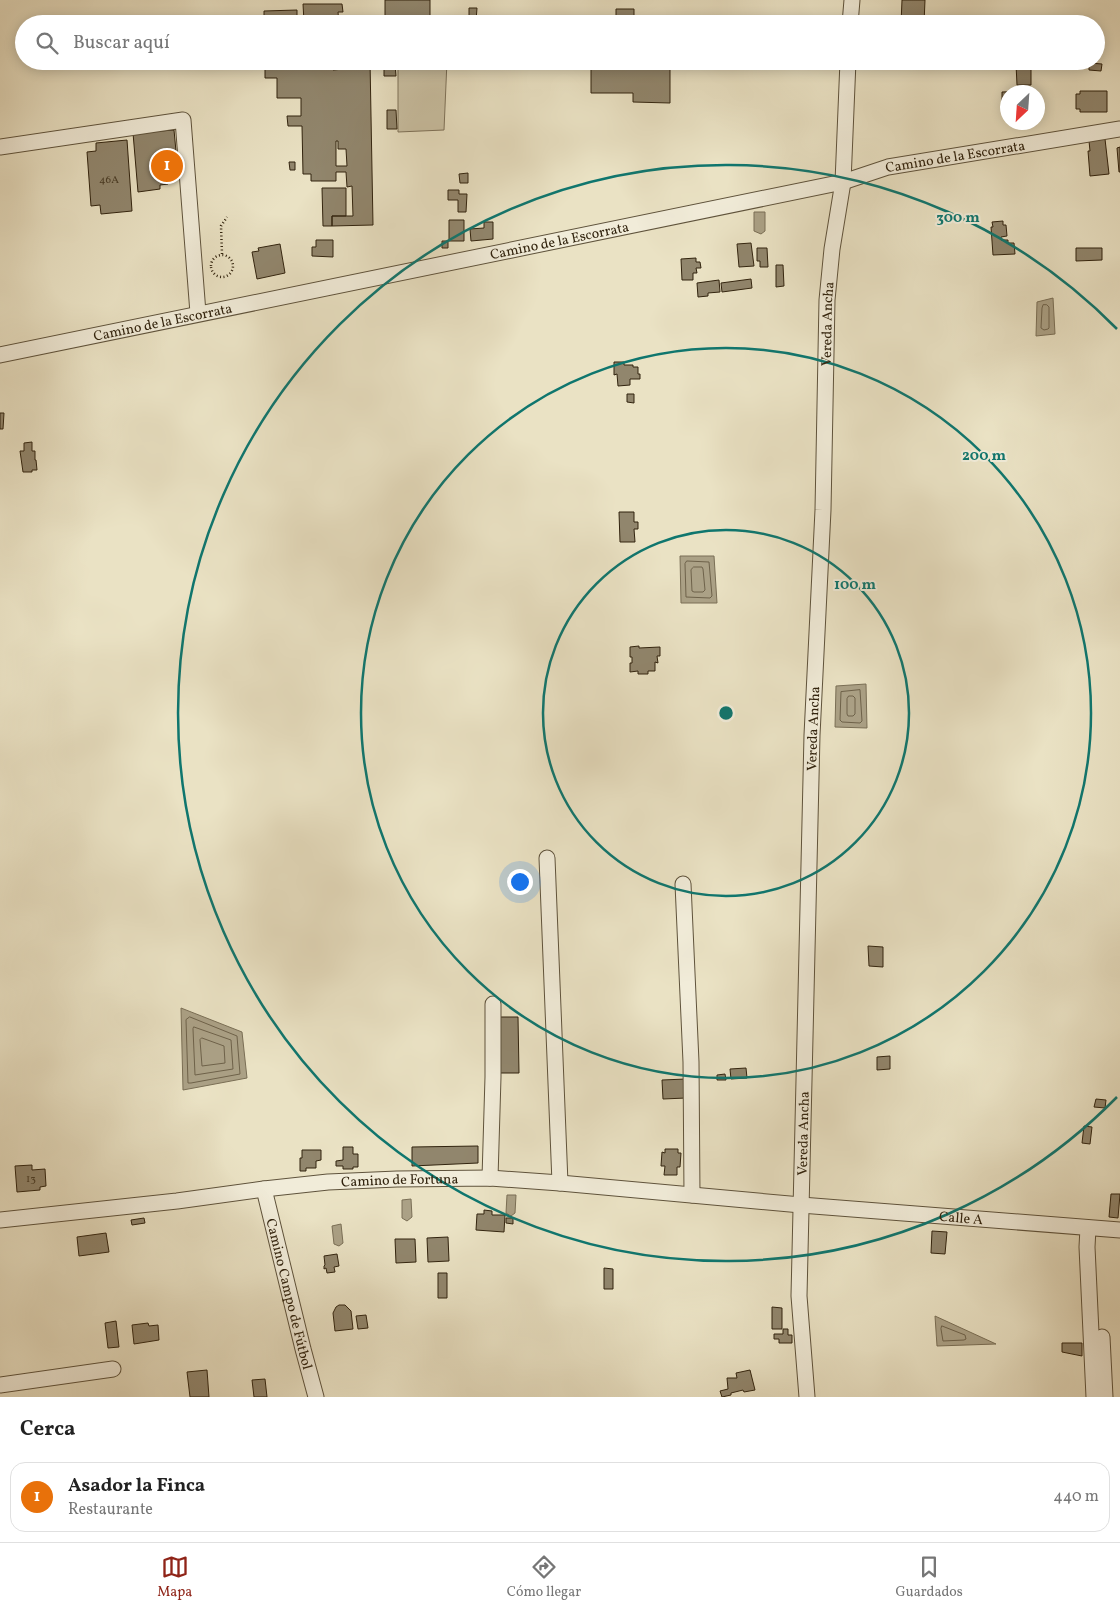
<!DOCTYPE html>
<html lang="es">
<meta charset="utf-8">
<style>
:root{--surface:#fff;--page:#f2f2f2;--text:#222;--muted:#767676;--line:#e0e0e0;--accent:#8f2418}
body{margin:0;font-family:Vollkorn,serif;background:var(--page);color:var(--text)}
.compass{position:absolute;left:1000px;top:85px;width:45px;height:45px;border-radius:50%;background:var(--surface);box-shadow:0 2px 12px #0003;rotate:205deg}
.you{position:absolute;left:519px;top:881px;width:18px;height:18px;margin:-12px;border:4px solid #fff;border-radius:50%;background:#1a73e8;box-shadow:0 0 0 8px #1a73e833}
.badge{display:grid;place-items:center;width:32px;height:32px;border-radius:50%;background:var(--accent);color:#fff;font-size:16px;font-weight:700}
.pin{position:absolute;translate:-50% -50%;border:2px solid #fff;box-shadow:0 1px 5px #0006}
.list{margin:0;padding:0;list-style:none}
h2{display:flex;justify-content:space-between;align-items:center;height:65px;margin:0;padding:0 20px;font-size:21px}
h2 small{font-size:16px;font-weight:400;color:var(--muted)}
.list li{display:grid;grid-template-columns:32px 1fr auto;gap:15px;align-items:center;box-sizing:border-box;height:70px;margin:0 10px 10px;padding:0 10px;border:1px solid var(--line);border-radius:15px}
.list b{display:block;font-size:19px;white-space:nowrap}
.list p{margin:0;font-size:16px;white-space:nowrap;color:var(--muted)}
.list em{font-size:16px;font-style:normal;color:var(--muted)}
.icon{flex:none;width:28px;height:28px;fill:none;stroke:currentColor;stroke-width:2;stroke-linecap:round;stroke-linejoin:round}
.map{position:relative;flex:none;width:1120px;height:1397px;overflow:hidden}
.search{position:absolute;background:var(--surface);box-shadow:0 2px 12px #0003;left:15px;right:15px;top:15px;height:55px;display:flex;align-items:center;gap:12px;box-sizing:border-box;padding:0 18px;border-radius:28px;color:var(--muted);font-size:19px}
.sheet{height:145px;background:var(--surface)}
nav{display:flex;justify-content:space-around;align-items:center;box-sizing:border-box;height:70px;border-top:1px solid var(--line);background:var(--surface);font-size:14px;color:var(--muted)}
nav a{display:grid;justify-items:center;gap:2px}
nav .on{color:var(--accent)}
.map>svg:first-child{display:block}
</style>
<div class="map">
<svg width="1120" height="1397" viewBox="0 0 1120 1397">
<rect width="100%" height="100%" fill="#eae2c4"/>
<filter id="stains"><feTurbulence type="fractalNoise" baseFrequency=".004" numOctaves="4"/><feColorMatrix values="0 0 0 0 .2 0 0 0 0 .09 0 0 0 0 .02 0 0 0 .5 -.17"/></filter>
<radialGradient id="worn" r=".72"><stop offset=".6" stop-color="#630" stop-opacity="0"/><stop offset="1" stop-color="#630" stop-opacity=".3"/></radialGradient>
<path fill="#cbc2a5" stroke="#7e725a" d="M398,61H447L444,130L398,132Z"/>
<path fill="#aba186" stroke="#7a6f56" d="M754,212H765V231L761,234L754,231Z
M1053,298L1055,334L1036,336L1037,302Z
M680,556H714L717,603H681Z
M866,684L867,728L835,727L836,686Z
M181,1008L242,1032L247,1078L183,1090Z
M507,1195H516L515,1213L511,1216L506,1213Z
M411,1199L412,1217L407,1221L402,1218V1200Z
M341,1224L343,1243L339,1246L334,1244L332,1226Z
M935,1316L996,1344L937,1346Z"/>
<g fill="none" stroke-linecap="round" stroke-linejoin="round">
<path stroke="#6e624a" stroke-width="1" d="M1047,305L1049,307V328L1048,329L1044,330L1041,328L1042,308L1043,305Z
M687,561L709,562L712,596L710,598L686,597L685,564Z
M694,567H702L703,569L705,590L703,592H694L692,591L691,570Z
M860,690L862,721L860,723L842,722L840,720L841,692Z
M849,696H853L855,698V714L853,716H848L847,714V699Z
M190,1017L237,1036L240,1074L191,1083H188L186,1020Z
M194,1027L231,1040L233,1069L195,1075L193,1029Z
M202,1038L224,1046L225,1063L202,1066L200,1040Z
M942,1326L965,1335L966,1339L964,1340L943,1341L941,1329Z"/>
</g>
<path fill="#91866d" stroke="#31230e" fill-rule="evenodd" d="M385,0H430V24H391V18L385,17Z
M902,0H925L924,24H901Z
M303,4H342L343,12H338L339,24H264V11L297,10V18H278V22H304Z
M469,8H477L476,21H469Z
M616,9H634V24H616Z
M343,19H369V24H343Z
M265,61H291V69H300V61H333V70L344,69L343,61H370L373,225L332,226V216H353L352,186L347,187L346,172H336V181H311V174H303L302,126H288L287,116H301V98H277V78H265ZM336,141H338V149H346L347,166H336Z
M591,61H670V103L633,102V93H591Z
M1073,61H1090V63L1102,64L1101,71L1089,70V63Z
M384,64H395L396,76H384Z
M1016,64H1031V85H1017Z
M1033,91V92H1008V109H1002V92Z
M1080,91H1107V112H1080V109H1076V94H1080Z
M387,110H396L397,129H387Z
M174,130L177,162L172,163L173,171L167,172L168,184L160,185V189L138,192L133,133Z
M1105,139L1109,174L1090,176L1088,151H1090L1089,141Z
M127,140L132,211L101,214L100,205L91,206L87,152L96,151V143Z
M1120,147V172H1119L1117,148Z
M289,162H295V170H290Z
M468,173V183H460L459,174Z
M322,188H346V216H332V226H323Z
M448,190H459V194H467L466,212H458V200H448Z
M449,220H464V241H449Z
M1003,221V225H1006L1007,236L1001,237V240H1008V243H1014L1015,254L993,255L991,227H993L992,222Z
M484,222H493V239L471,241L470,229L484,228Z
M316,240H333V257L312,256V247H316Z
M442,241H448V248H442Z
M751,243L754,266L739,267L737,244Z
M280,244L285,273L257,279L252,252L259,251L258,248Z
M757,248H767L768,267H760V261H757Z
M1076,248H1102V260L1076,261Z
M696,258V262H700L701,268H696L697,273H693V280H682L681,259Z
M776,265H783L784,286L776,287Z
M751,279L752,288L722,292L721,283Z
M719,280L720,292L708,293V296L698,297L697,283Z
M614,362H624V365H633V367H638V374H640V379H630V385L618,386L617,374L614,375Z
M627,394H634V403L627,402Z
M0,413H4L3,429H0Z
M32,442V451H35V460H36L37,470H32V472H23L20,451H24V443Z
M619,512H634V522H638V529H634L635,542H620Z
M639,646V648L660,647V656H657L658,663L655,662V671H648V674H638V671L630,672V663H632V657H630V647Z
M868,946L883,947V967L869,966Z
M496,1017H518L519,1073H496Z
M890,1056V1069L877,1070V1057Z
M746,1068L747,1078L731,1079L730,1069Z
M725,1074L726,1080H717V1075Z
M686,1079V1098L663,1099L662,1080Z
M1096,1099L1106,1100L1105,1108L1094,1107Z
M1084,1126L1092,1127L1090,1144L1082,1143Z
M478,1146V1163L412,1166V1147Z
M343,1147H353V1154H358V1167H353V1169H343V1166H336V1161L343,1160Z
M665,1149H678V1153H681L680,1167H677V1175H664L665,1166H661L662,1152L665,1153Z
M302,1150H321V1160L316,1161V1168H306V1171H300V1158H302Z
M32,1165V1170L45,1169L46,1186L40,1187V1190L17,1192L15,1166Z
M1111,1194H1120L1118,1218L1109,1217Z
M484,1210L492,1211V1215H505L504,1232L476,1230L477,1214H484Z
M144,1218L145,1223L132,1225L131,1220Z
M506,1218H513V1224L506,1223Z
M932,1231L947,1232L945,1254L931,1253Z
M106,1233L109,1252L79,1256L77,1237Z
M448,1237L449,1261L428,1262L427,1238Z
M395,1239H415L416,1262L396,1263Z
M337,1254L339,1266L334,1267L335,1272L327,1273L326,1268L324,1269V1266L325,1265L324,1256Z
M604,1268L613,1269V1289H604Z
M438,1273H447V1298H438Z
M339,1305H345L351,1311L353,1329L335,1331L333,1313L336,1307Z
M772,1307L782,1308V1329H772Z
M366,1315L368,1328L358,1329L356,1316Z
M116,1321L119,1347L108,1348L105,1323Z
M148,1323L149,1326L158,1325L159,1340L134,1344L132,1325Z
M783,1329H788V1335H792V1343H779V1339H774V1334H783Z
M1062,1343H1082V1356L1062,1352Z
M207,1370L209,1397H190L187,1372Z
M750,1370L755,1390L744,1392L743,1390L731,1393V1395L722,1397L720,1391L728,1389L727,1378H737L736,1373Z
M265,1379L267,1397H254L252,1380Z"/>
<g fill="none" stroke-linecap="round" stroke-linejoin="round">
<defs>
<g id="minor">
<path d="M850,24L852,0"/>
<path d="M0,147L183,120L198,313"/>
<path id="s1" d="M0,355L843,182L888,167L1120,129"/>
<path d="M547,858L560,1183"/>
<path d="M683,884L691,1062L692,1195"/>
<path d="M490,1178L493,1077V1004"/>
<path id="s2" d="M264,1189L303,1349L316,1397"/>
<path id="s3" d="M0,1220L177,1201L264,1189L328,1182L397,1179L490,1178L560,1183L801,1205L1120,1230"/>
<path d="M1088,1228L1087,1247L1094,1397"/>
<path d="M1102,1337L1105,1397"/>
<path d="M0,1385L113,1369"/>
<path id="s4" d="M807,1397L799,1296L812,735L823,510L827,300L832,249L843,182L848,61"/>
</g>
</defs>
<use href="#minor" stroke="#5f533c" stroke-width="17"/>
<path stroke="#31230e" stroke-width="2.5" stroke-dasharray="1 2.5" stroke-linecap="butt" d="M222,254L221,226L227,217
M211 266a11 11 0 1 1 22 0a11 11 0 1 1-22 0Z"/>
<use href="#minor" stroke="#f1ecd9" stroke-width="15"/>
</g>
<g fill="none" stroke="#0f766e" stroke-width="2.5">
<circle cx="726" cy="713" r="183"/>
<circle cx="726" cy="713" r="365"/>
<path d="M1117 1097A548 548 0 1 1 1117 329"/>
</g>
<g text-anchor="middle" stroke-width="4" stroke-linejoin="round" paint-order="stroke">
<g font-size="11" fill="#493c26">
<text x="109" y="183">46A</text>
<text x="31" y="1182">13</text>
</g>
<g font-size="14" fill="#31230e" stroke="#f1ecd9">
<text dy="5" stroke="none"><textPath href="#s1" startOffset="976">Camino de la Escorrata</textPath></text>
<text dy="5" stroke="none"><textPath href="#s1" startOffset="571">Camino de la Escorrata</textPath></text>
<text dy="5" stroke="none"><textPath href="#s1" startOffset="166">Camino de la Escorrata</textPath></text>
<text dy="5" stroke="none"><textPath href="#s4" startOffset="1074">Vereda Ancha</textPath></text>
<text dy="5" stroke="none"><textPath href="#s4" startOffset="669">Vereda Ancha</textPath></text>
<text dy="5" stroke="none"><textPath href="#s4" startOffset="264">Vereda Ancha</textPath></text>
<text dy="5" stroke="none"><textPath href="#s3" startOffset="402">Camino de Fortuna</textPath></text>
<text dy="5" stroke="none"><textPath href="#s3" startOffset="965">Calle A</textPath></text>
<text dy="5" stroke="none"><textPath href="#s2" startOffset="108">Camino Campo de Fútbol</textPath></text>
</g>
</g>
<circle cx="726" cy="713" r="8" fill="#0f766e" stroke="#f1ecd9" stroke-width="2.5"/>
<g font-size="15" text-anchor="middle" font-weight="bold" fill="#0f766e" stroke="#f1ecd9" stroke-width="4" stroke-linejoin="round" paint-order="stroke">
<text x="958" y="222">300 m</text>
<text x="984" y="460">200 m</text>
<text x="855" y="589">100 m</text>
</g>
<rect width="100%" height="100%" filter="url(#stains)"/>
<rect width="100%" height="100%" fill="url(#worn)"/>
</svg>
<svg class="compass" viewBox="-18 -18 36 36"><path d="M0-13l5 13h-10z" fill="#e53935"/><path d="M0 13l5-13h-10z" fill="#767676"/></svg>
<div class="you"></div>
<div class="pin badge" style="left:167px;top:166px;background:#e8710a">1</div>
<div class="search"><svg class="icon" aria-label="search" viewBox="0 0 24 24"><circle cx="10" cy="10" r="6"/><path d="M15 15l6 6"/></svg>Buscar aquí</div>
</div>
<section class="sheet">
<h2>Cerca<small></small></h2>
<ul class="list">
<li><span class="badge" style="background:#e8710a">1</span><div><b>Asador la Finca</b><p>Restaurante</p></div><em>440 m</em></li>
</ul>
</section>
<nav>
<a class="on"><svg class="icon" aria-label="map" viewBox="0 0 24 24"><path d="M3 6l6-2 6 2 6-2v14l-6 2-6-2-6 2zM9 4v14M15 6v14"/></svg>Mapa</a>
<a><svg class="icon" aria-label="directions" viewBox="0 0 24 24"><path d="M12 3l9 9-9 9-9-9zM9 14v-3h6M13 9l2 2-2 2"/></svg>Cómo llegar</a>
<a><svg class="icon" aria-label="saved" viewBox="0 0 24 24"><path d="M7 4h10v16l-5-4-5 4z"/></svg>Guardados</a>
</nav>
